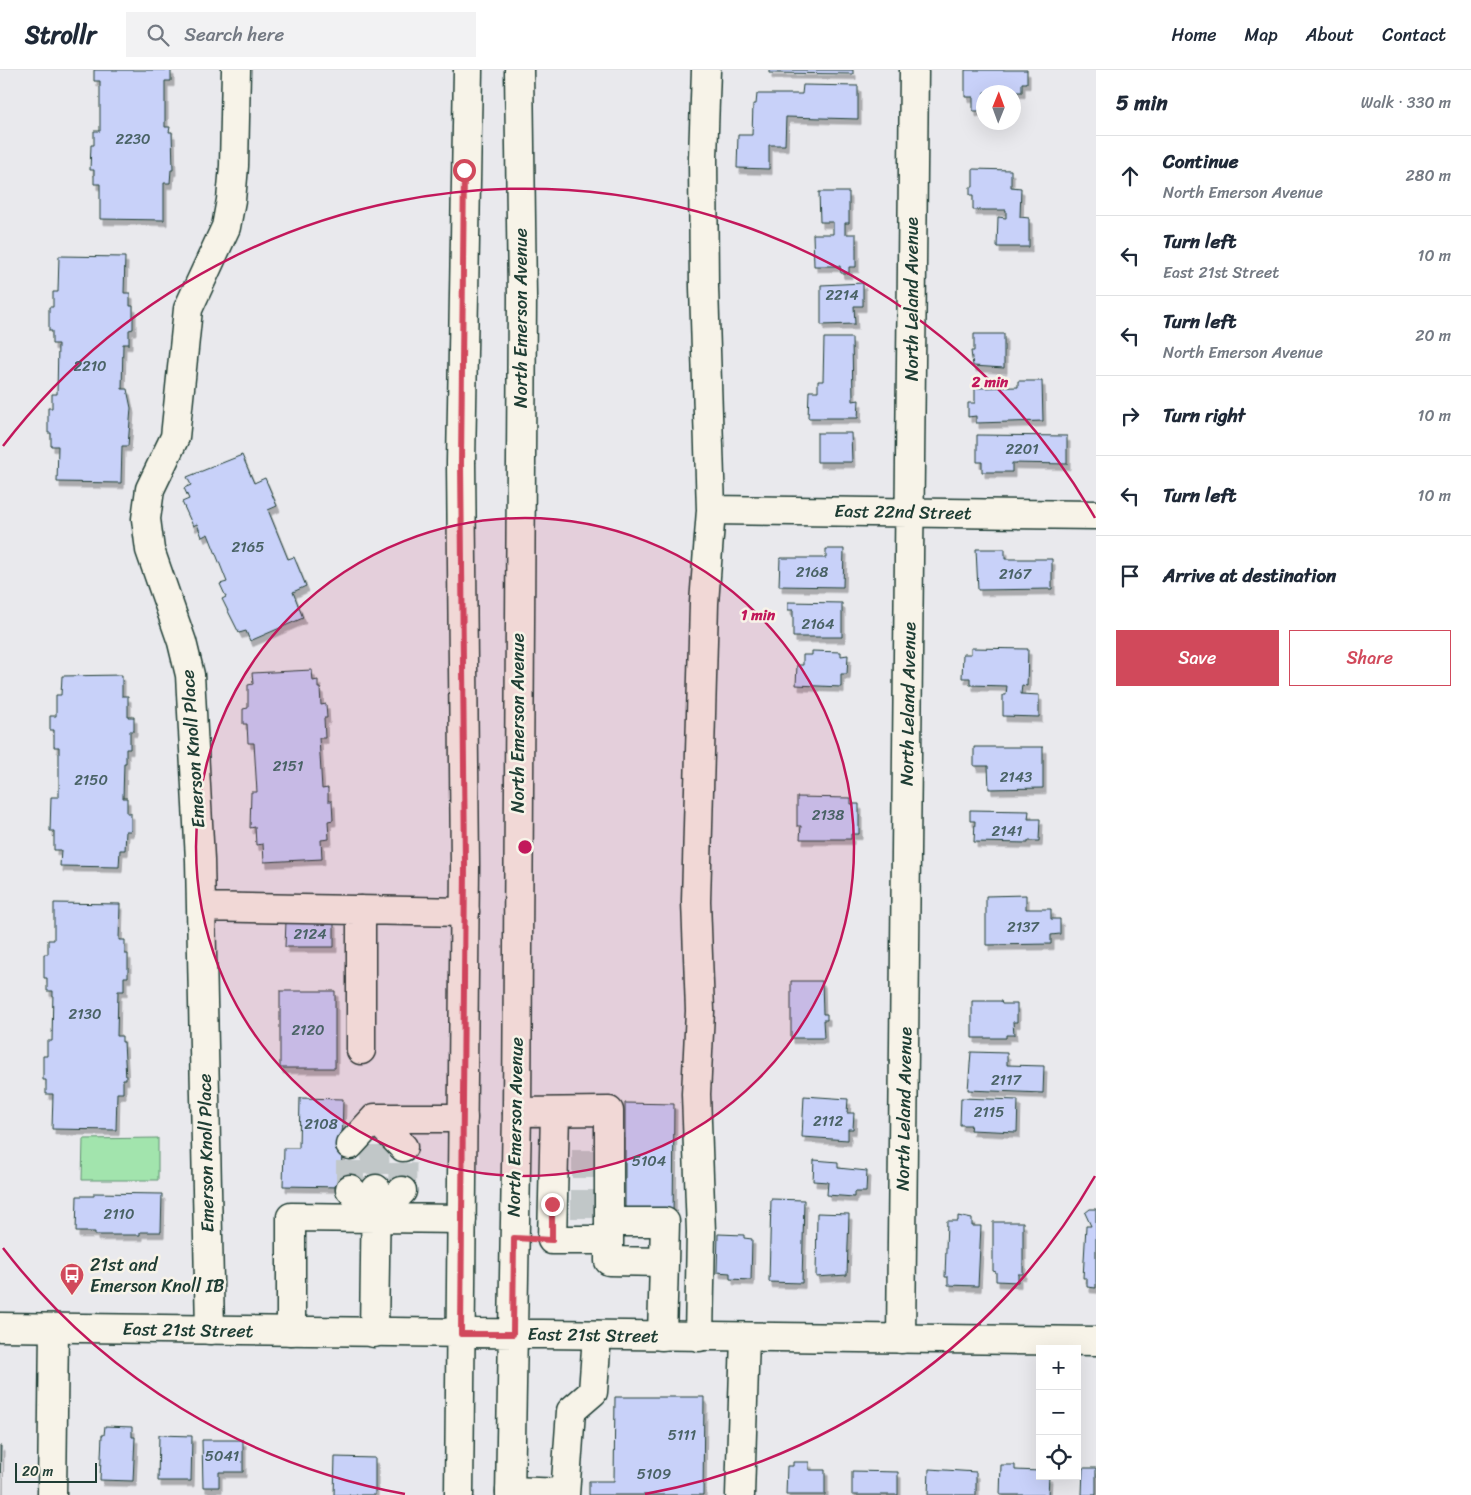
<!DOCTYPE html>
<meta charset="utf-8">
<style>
:root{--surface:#fff;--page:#f2f2f3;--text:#1f2937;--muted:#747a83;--line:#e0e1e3;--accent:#d1495b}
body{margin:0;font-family:Sriracha,sans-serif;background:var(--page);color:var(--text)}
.controls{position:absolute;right:15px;bottom:15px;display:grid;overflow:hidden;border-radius:0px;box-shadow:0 5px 20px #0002}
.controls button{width:45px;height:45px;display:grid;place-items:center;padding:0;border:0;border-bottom:1px solid var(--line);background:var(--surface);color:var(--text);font:25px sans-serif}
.compass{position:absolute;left:976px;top:15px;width:45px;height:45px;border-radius:50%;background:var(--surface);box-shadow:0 5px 20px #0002;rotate:1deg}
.scale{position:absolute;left:15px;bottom:12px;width:82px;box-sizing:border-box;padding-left:5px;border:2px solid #1f3d34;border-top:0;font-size:14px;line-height:18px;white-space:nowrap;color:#1f3d34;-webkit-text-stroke:4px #f7f3e8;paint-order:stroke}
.stop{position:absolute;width:15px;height:15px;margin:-11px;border:4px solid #d1495b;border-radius:50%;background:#fff}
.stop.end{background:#d1495b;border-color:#fff;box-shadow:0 1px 5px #0008}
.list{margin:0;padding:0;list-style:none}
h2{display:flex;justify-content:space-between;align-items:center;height:65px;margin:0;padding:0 20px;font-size:21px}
h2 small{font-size:16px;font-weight:400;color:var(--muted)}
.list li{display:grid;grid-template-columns:32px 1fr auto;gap:15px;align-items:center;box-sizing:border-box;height:80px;padding:0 20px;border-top:1px solid var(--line)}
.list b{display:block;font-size:19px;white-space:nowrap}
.list p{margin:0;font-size:16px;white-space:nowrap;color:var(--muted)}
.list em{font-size:16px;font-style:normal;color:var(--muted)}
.actions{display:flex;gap:10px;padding:15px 20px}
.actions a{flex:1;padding:11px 0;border:1px solid var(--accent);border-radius:0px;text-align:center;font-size:18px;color:var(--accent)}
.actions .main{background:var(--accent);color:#fff}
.icon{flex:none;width:28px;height:28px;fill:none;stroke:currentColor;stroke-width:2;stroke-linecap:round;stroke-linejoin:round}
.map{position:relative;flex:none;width:1096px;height:1425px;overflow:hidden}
header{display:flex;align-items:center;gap:30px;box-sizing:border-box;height:70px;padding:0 25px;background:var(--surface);border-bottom:1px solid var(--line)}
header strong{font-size:24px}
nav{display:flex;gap:28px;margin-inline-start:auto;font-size:18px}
.search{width:350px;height:45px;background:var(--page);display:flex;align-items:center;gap:12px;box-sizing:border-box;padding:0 18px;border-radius:0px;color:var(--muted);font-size:19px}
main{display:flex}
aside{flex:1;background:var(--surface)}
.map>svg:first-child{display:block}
</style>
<header>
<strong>Strollr</strong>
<div class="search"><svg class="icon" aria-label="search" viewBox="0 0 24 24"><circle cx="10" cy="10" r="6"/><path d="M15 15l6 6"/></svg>Search here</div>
<nav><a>Home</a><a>Map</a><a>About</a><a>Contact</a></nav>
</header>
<main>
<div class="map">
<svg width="1096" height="1425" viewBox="0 0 1096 1425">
<defs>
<filter id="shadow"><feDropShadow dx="3" dy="5.5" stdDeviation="0" flood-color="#0004"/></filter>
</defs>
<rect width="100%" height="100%" fill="#e9e9ed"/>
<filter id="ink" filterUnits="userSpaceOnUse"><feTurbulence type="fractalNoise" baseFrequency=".02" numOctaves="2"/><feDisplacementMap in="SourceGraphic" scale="10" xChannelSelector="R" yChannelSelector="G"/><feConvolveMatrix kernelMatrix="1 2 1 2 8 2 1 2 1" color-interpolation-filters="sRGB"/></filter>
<g filter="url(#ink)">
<path fill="#a2e4ad" stroke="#609070" d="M158,1068V1110H82L83,1069Z"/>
<path fill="#c8d1f9" stroke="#1f3d34" filter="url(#shadow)" d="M94,0H171V11H165V57H170L169,62H172L173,100H171L170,113H164V150L100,149V114H94V100H90L91,75H94V61H100V11H94Z
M769,0H853V4L769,3Z
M965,0H1027V13H1022V22H1014V41V22H984V41H973V27H965Z
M803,15L858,16V49L786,47L785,75H769V99L737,98L738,65H752L753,34H756L757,24H802Z
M973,99L1011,100V117L1021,118L1020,147L1029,148V177H997L998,147L1006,148V140H973V125H970V117H973Z
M819,122H849V153H845V164H856V197H849V203H841L840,196H814L813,164H833V152H820Z
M59,186L125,187L124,223H130V236H133V259L129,260V274H123L122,319H127L131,338L128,376H122L121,413L57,412L58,376H51V363H48V338H52V324H57L58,274H52V261H49V237H53V222H58Z
M863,213V236H854L855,254L821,255V215Z
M974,264H1004V298L973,296L971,281H974Z
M824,268H852L853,331L859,330L858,348H808L809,321H818V311H823Z
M1018,311H1042L1043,351L976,353V346L968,347V333H975V318L1018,317Z
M817,363H851L852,392H817Z
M977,365L1067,366V394L1012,393V402H982V392H977Z
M242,385L254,413L265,408L277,436L268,440L288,489L294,487L306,516L293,522L303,548L250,571L246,561L239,563L222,529L226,527L220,514L227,512L208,464L202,467L197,454L193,456L182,432L189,429L184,418L191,415L187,407Z
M826,479H844L843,517L779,516L780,488H826Z
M976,479H1005V489H1052V519L978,520Z
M788,532L842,533V567H793V540H788Z
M971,578L1028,579L1027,616L1022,615L1021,624L1039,625V647L1003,646V625H1006L1007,616L970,615V608H962L963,584H971Z
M812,581L841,582V586L848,585L847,604H841V617L796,615L797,595H803V585H812Z
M312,600L313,611L318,610V618H320L321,635L326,634L327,648H324L325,668H319L322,719L328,718V731H332L333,750L328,751L329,769L321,770L322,789L264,792L263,774L256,775L255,757L250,758L251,722H257L254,673H248L247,654H243V639L248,638V615L253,614L252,603Z
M122,605V626H128V647H134V661H130V679H126V693H124L123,728H127V743H131V761H126L125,780H120L119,797L60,796L61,780H54V761H50L51,727H59V677H54V660H50V646H56V625H61L62,606Z
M974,677H1043V718L989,719L988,696H974Z
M797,727L851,728V734H859V764H851V769H800L801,756H797Z
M970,740L1029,741L1028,749H1040L1039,771H1028V773L974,772L975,751H970Z
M1026,825V839H1051V849H1060V864L1051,865V874L986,875V826Z
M54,833L120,834L119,870H125V884H128V907H124V921H118L117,966H122V972H124L126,1009H123V1023H117L116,1060L52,1059L53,1024H46V1010H43V986H47V971H52L53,921H47V908H44V884H48V870H54Z
M286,851L334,852V877H285Z
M791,911H822L823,944H827V950H823L824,968H791Z
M280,921H335V998H280Z
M972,931H1001L1002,934H1017V952H1013L1014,965H1006V968H972Z
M971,982L1007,983V995L1044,996L1043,1023L968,1020Z
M804,1026L848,1029L847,1043H854L853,1059H848V1070L802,1067Z
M300,1028L343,1029L341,1117L283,1116L284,1078H299Z
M961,1028L1018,1030L1017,1062L970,1060L971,1055H960Z
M625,1033L674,1034L673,1150L625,1149Z
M814,1090L838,1092V1098L867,1101L866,1122H854V1127L827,1125L828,1112L813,1111Z
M94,1123L162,1124L161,1162H140V1165H95V1162H76L77,1126H94Z
M771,1129L804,1130L802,1213L769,1212Z
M1090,1139H1096V1218L1087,1217V1208H1083L1086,1156H1091L1085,1143Z
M817,1143L849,1144L847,1205L816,1207Z
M958,1146L972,1149V1156H981L978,1216L948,1215V1207H945L947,1151H958Z
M993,1152H1023V1204H1018V1212L996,1211V1202L993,1201Z
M718,1164L744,1165V1168L752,1169L751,1210L730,1209V1203L717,1202Z
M615,1327H704L703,1425H589V1411H614Z
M105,1356L132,1357V1367H135L133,1411L100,1410L102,1365H104Z
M159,1365L192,1366L191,1411H158Z
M202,1370H243V1402H219V1417H203Z
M0,1376H1L0,1425Z
M335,1387L375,1388V1425H334Z
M793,1392H809V1400H825V1425H786L787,1396H793Z
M1001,1395H1015V1400L1040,1401V1406H1049L1048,1425H1000Z
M1083,1398H1096V1425H1082Z
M929,1399L976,1402V1425H928Z
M852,1401L898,1402V1425H852Z"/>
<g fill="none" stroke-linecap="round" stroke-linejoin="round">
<path stroke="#c1c7c8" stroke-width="28" stroke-dasharray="28 14" stroke-linecap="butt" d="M375,1076L376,1119
M572,1094H597
M350,1119V1075
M402,1121L403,1077
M571,1134H597"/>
<defs>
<path id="minor" d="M711,440L1096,445
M201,837L465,842
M361,980V840
M517,1042L609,1041V1191L664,1192L662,1266
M555,1042L552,1170H609
M375,1048L403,1077
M350,1075L375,1048H463
M350,1119L375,1148L402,1121
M609,1152H665L664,1192
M210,1260L200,790L190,605L182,572L150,480L146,449L150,419L175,367L188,239L226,157L231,130L234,96L236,0
M291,1261V1147L462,1149
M374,1263L376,1119
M699,1267L701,1162L696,1024L700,941L696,831L704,533L711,440L704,217L703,88L706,0
M901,1269L914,0
M510,1421L565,1423
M52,1425L54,1258
M565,1425L571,1341L593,1322L597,1265
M740,1425L745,1267"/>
<path id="major" d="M0,1257L1096,1271
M459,1425L465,795L461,393L468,0
M510,1425L517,1042L522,226L519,0"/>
</defs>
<use href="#minor" stroke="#1f3d34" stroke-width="31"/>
<use href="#major" stroke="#1f3d34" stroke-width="31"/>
<use href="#minor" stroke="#f7f3e8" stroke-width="28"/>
<use href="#major" stroke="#f7f3e8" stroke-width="28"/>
</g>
</g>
<g fill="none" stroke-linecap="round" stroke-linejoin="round" filter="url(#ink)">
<path stroke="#d1495b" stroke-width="6" d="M464,100L461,393L465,795L461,1264H513L514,1168L552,1170V1134"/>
</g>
<circle cx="525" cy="777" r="329" fill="#c2185b" fill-opacity=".12"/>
<g fill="none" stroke="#c2185b" stroke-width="2.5">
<circle cx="525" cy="777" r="329"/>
<path d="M1095 1106A658 658 0 0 1 645 1424M405 1424A658 658 0 0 1 3 1178M3 376A658 658 0 0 1 1095 448"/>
</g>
<defs>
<symbol id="bus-pin" viewBox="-11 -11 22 30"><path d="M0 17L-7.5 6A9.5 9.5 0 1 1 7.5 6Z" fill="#d1495b" stroke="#f7f3e8"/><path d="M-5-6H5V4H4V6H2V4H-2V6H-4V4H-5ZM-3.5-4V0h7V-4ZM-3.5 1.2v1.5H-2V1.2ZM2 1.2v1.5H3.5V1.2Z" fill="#fff"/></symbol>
</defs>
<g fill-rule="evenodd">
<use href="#bus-pin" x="58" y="1191" width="28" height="38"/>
</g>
<g text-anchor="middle" stroke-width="5" stroke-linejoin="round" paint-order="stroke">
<g font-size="15" fill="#496265">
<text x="133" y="74">2230</text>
<text x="842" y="230">2214</text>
<text x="90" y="301">2210</text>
<text x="1022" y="384">2201</text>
<text x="248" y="482">2165</text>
<text x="812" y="507">2168</text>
<text x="1015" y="509">2167</text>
<text x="818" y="559">2164</text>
<text x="288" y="701">2151</text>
<text x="1016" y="712">2143</text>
<text x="91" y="715">2150</text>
<text x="828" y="750">2138</text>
<text x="1007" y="766">2141</text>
<text x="1023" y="862">2137</text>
<text x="310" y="869">2124</text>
<text x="85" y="949">2130</text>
<text x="308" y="965">2120</text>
<text x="1006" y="1015">2117</text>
<text x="989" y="1047">2115</text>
<text x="828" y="1056">2112</text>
<text x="321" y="1059">2108</text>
<text x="649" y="1096">5104</text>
<text x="119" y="1149">2110</text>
<text x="682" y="1370">5111</text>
<text x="222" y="1391">5041</text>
<text x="654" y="1409">5109</text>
</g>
<g font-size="18" fill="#1f3d34" stroke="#f7f3e8">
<text transform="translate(912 229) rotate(-90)" y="6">North Leland Avenue</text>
<text transform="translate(521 248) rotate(-90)" y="6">North Emerson Avenue</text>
<text transform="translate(903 442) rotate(1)" y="6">East 22nd Street</text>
<text transform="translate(908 634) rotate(-89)" y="6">North Leland Avenue</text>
<text transform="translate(518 653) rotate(-90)" y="6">North Emerson Avenue</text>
<text transform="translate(193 679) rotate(-94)" y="6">Emerson Knoll Place</text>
<text transform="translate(904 1039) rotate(-89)" y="6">North Leland Avenue</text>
<text transform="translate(515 1057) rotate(-89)" y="6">North Emerson Avenue</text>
<text transform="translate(206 1083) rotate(-91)" y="6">Emerson Knoll Place</text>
<text transform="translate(188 1260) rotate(1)" y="6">East 21st Street</text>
<text transform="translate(593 1265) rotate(1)" y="6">East 21st Street</text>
</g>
<g font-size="18" fill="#1f3d34" stroke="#f7f3e8" text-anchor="start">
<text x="90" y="1201">21st and<tspan x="90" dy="21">Emerson Knoll IB</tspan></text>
</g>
</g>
<circle cx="525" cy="777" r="8" fill="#c2185b" stroke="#f7f3e8" stroke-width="2.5"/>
<g font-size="15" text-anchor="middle" font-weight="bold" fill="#c2185b" stroke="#f7f3e8" stroke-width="5" stroke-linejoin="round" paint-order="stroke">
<text x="990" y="317">2 min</text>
<text x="758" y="550">1 min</text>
</g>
</svg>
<div class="controls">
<button>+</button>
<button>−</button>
<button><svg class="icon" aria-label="locate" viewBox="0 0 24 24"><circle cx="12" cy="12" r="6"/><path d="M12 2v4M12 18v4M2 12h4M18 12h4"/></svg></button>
</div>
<svg class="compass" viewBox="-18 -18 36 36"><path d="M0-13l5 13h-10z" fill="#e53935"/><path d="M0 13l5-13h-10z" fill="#747a83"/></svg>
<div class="scale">20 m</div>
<div class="stop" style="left:464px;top:100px"></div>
<div class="stop end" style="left:552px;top:1134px"></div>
</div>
<aside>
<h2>5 min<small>Walk · 330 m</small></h2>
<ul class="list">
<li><svg class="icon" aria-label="ahead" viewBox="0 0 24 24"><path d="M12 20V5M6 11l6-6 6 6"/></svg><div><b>Continue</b><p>North Emerson Avenue</p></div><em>280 m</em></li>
<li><svg class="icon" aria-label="left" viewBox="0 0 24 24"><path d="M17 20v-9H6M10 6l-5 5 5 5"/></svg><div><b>Turn left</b><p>East 21st Street</p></div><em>10 m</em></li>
<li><svg class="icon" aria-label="left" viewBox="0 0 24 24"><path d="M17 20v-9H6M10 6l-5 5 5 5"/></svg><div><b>Turn left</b><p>North Emerson Avenue</p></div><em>20 m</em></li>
<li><svg class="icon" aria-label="right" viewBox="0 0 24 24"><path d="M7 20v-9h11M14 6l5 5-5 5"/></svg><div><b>Turn right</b></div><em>10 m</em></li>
<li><svg class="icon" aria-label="left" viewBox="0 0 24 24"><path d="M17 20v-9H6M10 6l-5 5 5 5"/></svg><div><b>Turn left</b></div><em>10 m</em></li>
<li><svg class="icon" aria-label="arrive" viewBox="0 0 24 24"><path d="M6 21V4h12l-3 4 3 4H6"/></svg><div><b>Arrive at destination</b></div></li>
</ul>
<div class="actions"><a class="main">Save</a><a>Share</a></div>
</aside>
</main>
